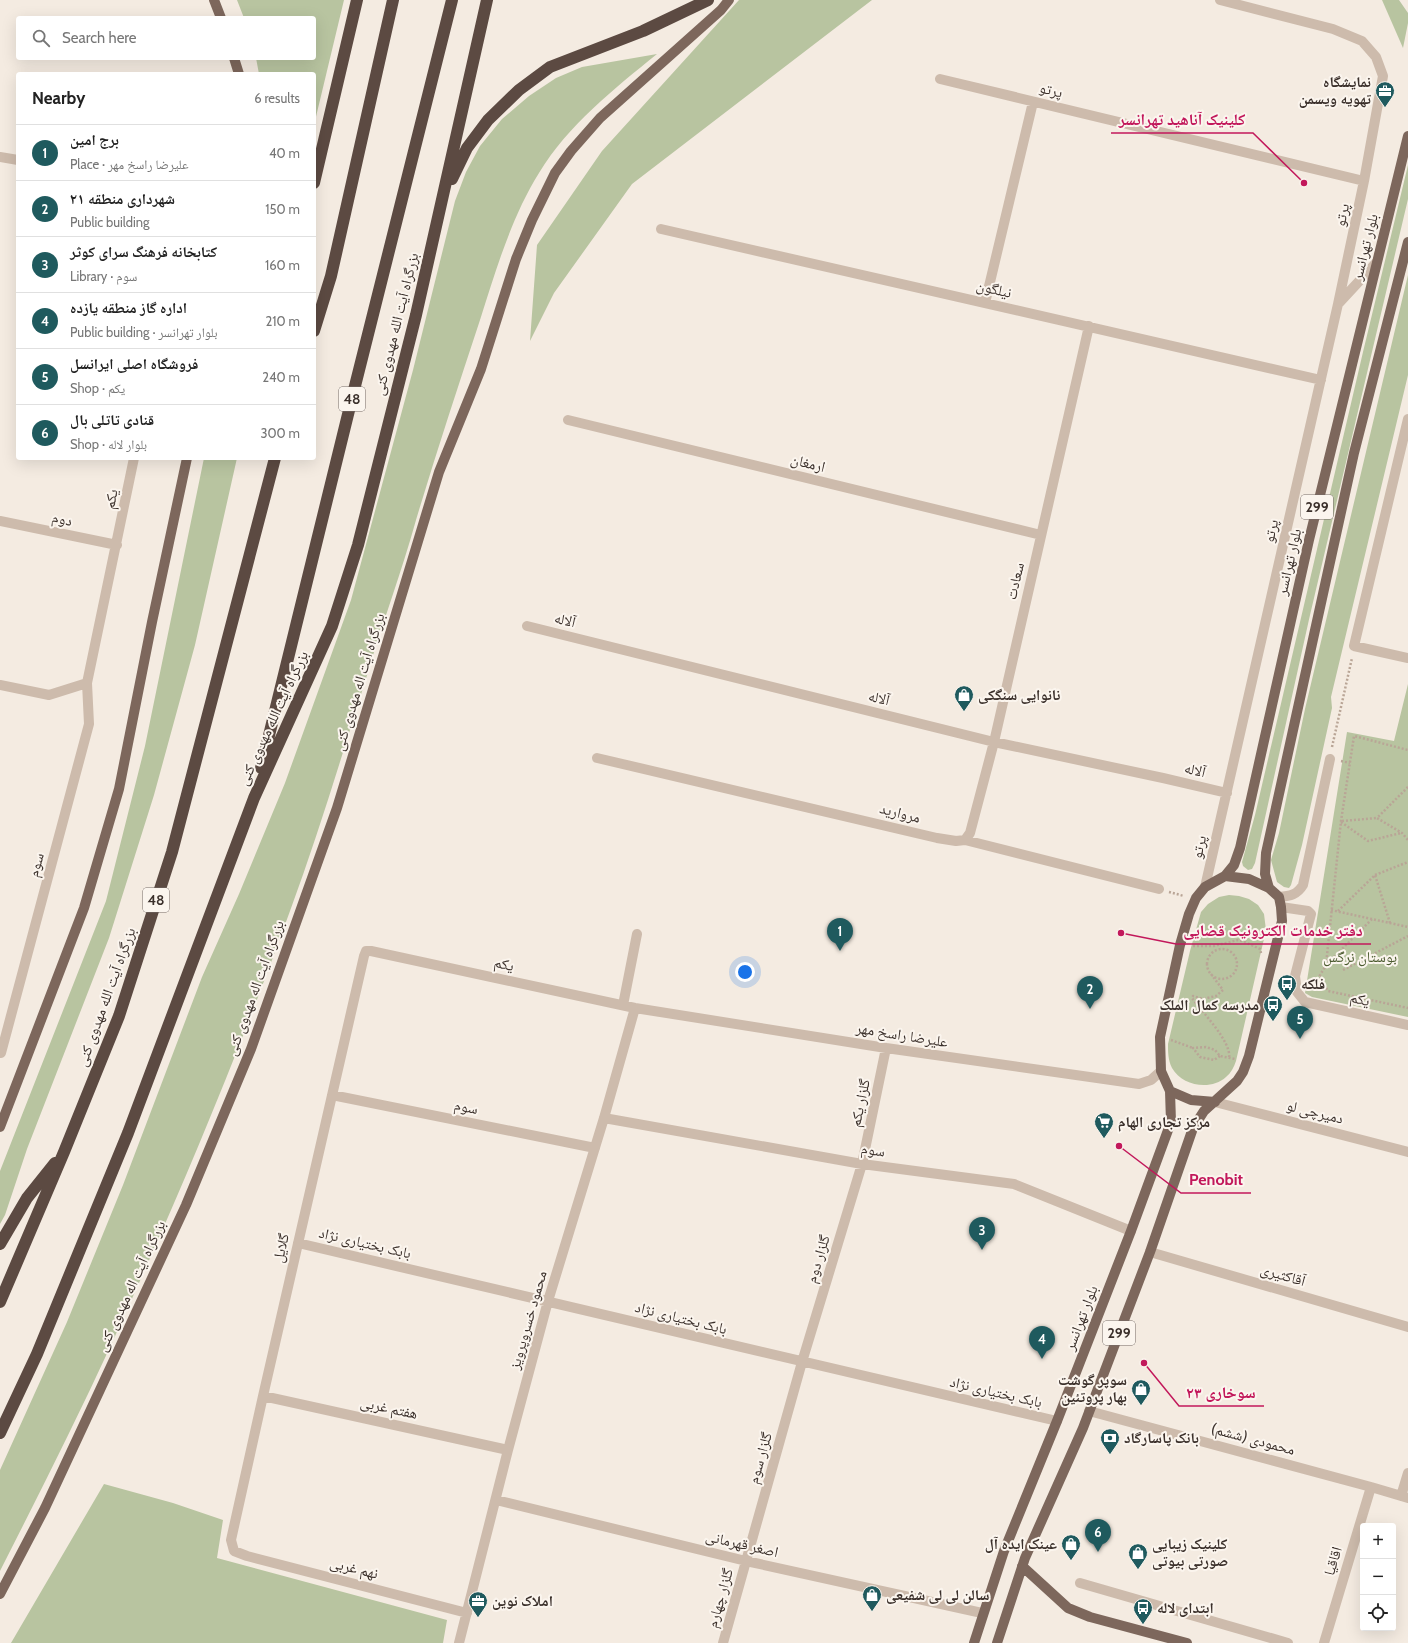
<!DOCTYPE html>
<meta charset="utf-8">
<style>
:root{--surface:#fff;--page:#f2f2f2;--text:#222;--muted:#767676;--line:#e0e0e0;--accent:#1f5a5e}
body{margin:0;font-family:Cabin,"Noto Naskh Arabic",sans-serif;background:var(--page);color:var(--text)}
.controls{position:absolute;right:12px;bottom:12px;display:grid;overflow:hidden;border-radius:4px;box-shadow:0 4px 16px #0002}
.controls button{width:36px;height:36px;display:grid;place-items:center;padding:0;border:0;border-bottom:1px solid var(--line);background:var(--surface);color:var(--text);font:20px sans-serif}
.you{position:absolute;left:745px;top:972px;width:14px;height:14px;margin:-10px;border:3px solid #fff;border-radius:50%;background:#1a73e8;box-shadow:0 0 0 6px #1a73e833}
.badge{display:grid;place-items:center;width:26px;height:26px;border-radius:50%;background:var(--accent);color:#fff;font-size:13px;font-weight:700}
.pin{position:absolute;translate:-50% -33px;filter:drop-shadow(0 1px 2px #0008)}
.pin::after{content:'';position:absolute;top:21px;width:14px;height:12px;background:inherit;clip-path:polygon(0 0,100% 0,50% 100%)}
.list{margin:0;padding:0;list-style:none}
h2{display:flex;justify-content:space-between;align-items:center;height:52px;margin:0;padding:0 16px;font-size:17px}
h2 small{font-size:13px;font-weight:400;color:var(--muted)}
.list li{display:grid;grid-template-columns:26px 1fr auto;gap:12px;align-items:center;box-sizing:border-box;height:56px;padding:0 16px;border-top:1px solid var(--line)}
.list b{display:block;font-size:15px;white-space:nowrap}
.list p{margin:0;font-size:13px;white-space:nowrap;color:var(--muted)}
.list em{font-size:13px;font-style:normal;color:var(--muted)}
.icon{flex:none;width:22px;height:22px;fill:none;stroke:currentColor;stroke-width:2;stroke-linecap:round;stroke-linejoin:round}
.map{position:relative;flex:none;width:1408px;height:1643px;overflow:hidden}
.search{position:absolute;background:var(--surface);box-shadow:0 4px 16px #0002;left:16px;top:16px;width:300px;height:44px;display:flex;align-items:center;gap:10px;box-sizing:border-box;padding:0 14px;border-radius:4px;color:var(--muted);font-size:15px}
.panel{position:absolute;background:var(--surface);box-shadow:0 4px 16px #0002;left:16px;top:72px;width:300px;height:388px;border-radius:4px}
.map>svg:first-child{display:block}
</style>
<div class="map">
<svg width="1408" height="1643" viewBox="0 0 1408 1643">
<rect width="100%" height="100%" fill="#f4ebe1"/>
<path fill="#b8c4a0" d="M237,0H344L314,125V74H259L256,58H314V18H244Z
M739,0H872L632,184L554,293L530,341L537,245L602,151Z
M1382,0H1399L1408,13V23L1403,48Z
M657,54C614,89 568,125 539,173C511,218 496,270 480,320C458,387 436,453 416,520C402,571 383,621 368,672C343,752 319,832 290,911C237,1058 176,1203 111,1345C76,1421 38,1496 0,1571V1470L67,1322L123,1185L202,977L239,894L285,783L351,600L413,370L455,201L466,172L480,146L502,119L529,96L556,78L582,67Z
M1408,165V199L1310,615L1255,863L1252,869L1248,870L1243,866L1242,862L1255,815L1363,352Z
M1408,275V375L1331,697L1332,708L1302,845L1291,885L1289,888L1284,887L1277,882L1271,860L1279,833L1305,709Z
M204,458H237L195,645L154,795L109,938L27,1149L5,1215L0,1224V1171L106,901L145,746Z
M1408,684V1017L1312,997L1305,993L1347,732L1394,741Z
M1229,895L1239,896L1249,899L1258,905L1264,914L1266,930L1236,1061C1234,1067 1231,1073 1226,1077C1211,1091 1182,1086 1172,1068C1168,1060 1168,1052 1168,1044L1190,951L1201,912L1208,904L1219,897Z
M104,1484L173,1503L223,1520L217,1558L447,1620L443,1643H11Z"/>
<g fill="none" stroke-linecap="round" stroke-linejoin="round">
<path stroke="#b9a596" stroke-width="2.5" stroke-dasharray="2 2" stroke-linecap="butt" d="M1332,747L1352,658
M1341,761L1350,763
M1408,787L1377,818L1402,833L1408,840
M1342,821L1377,818
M1341,822L1368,841L1401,833
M1375,875L1408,862
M1169,892L1184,896
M1331,910L1408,927
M1338,911L1375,875L1390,923
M1372,919L1326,965L1319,977L1328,991L1408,1008
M1193,946H1214L1238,940L1245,942L1260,949L1261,953
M1207 964a15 15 0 1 1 30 0a15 15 0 1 1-30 0Z
M1326,965L1341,821L1354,736L1408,750
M1343,970L1408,936
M1211,974L1223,990L1216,996L1203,999L1193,996L1192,998C1202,1012 1232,1042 1229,1058
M1171,1040L1193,1048
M1220,1056L1214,1060L1200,1057L1193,1048L1206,1047L1215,1050L1220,1056L1235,1059"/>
<path stroke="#cdbbac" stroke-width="10" d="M940,79L1364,181
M0,157L18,160
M661,229L1321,380
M985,303L1033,102
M1338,304L1376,263
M1408,419L1354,646L1408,658
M568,420L1041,535
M0,521L117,545
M527,626L994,742L1163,778L1227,793
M0,685L49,695L87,683L134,458
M597,758L937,838L956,841L965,840L1159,889
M965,840L970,833L994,742L1089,326
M1205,887L1338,304L1364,181L1383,76L1376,57L1362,41L1333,29L1220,0
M1279,897C1290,896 1297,895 1303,885L1330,759
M1281,907L1308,911L1311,914L1295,976L1297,992L1305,1002L1408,1025
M623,1005L637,934
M1,1053L89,724L87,683
M332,1095L595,1148
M1215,1102L1408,1152
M604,1118L862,1164L1014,1184L1131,1231
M298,1243L1057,1421
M1150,1252L1408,1327
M263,1396L508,1450
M1089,1411L1371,1487L1408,1498
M1401,1496L1408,1473
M496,1500L746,1561L982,1613
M1080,1583L1288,1643
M467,1613L247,1556L234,1551L231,1540L263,1396L364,956L366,951H371L635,1008L886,1048L1139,1084L1151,1080L1161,1071
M459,1643L508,1450L548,1301L604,1118L635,1008
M723,1643L802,1362L862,1164L886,1048
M1324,1643L1371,1487"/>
<path stroke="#7d675c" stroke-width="10" d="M214,0L221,18
M234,58L239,74
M1225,876L1234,865L1240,848L1309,540L1408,136
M1269,888L1265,874L1266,853L1354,453L1408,242
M1170,1091L1191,1100L1215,1102
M0,1127L84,908L119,789L152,622L187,458
M1022,1566L1068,1608L1090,1617L1187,1643
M0,1594L45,1508L186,1205L251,1049L337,808L439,472L481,369L516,259L532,220L555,173L571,151L600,118L721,10L729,0
M974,1643L1004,1551L1057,1421L1131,1231L1171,1122L1170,1091L1161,1071L1160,1037L1180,945L1189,914L1196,898L1205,887L1225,876L1249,879L1269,888L1279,897L1281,907L1282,921L1249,1056L1243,1072L1237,1081L1204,1111L1193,1128L1150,1252L1083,1428L1025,1558L997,1643"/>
<path stroke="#5c4a42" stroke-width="12" d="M452,179L467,148L488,120L519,90L550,67L643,31L708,0
M314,183L357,0
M314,331L331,276L393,0
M261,768L354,390L452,0
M0,1244L27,1198L55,1163
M0,1302L64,1152L119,1016L172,852L275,458
M0,1433L37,1354L128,1133L254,798L332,626L358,545L416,315L487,0"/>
</g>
<defs>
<symbol id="office-pin" viewBox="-11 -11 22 30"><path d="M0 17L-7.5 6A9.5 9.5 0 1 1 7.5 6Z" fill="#1f5a5e" stroke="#fbf5ee"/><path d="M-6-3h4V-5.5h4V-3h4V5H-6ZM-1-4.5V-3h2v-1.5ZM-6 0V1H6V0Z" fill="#fff"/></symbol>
<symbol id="shop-pin" viewBox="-11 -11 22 30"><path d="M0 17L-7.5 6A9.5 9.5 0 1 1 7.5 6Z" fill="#1f5a5e" stroke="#fbf5ee"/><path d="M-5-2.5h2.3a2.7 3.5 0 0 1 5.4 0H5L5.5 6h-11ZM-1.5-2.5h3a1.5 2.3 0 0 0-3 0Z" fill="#fff"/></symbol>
<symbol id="bus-pin" viewBox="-11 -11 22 30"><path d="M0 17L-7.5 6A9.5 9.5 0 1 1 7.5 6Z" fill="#1f5a5e" stroke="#fbf5ee"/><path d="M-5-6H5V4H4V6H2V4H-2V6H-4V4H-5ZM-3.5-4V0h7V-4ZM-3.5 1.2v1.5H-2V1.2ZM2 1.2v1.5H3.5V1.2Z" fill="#fff"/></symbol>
<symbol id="supermarket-pin" viewBox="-11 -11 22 30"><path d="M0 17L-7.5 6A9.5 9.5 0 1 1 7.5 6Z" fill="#1f5a5e" stroke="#fbf5ee"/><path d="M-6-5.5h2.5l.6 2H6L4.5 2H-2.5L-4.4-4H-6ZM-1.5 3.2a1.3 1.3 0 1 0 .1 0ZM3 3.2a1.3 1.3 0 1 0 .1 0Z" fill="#fff"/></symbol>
<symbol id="bank-pin" viewBox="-11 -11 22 30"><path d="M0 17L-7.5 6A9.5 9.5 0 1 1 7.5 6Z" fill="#1f5a5e" stroke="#fbf5ee"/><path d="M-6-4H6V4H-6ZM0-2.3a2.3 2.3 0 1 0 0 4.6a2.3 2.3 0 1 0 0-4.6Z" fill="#fff"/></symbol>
</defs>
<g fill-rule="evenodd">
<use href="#office-pin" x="1374" y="80" width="22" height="30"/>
<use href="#shop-pin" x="953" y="684" width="22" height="30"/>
<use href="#bus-pin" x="1276" y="973" width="22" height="30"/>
<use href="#bus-pin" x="1262" y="994" width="22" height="30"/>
<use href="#supermarket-pin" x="1093" y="1111" width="22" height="30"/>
<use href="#shop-pin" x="1130" y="1378" width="22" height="30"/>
<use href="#bank-pin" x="1099" y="1427" width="22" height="30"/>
<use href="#shop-pin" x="1060" y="1533" width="22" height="30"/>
<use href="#shop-pin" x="1127" y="1542" width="22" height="30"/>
<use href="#shop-pin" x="861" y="1584" width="22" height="30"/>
<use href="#office-pin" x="467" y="1590" width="22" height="30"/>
<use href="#bus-pin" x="1132" y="1597" width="22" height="30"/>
</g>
<g text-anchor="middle" stroke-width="4" stroke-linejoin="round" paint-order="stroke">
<g fill="#fbf5ee" stroke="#756b66" stroke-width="1">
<rect x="339" y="387" width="26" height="24" rx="3"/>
<rect x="1301" y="495" width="32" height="24" rx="3"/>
<rect x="143" y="888" width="26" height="24" rx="3"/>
<rect x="1103" y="1321" width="32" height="24" rx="3"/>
</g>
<g font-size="14" font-weight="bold" fill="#3b302b">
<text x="352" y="404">48</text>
<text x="1317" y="512">299</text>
<text x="156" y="905">48</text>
<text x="1119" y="1338">299</text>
</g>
<g font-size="15" font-weight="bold" fill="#3b302b" stroke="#fbf5ee" text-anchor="start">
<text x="1371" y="87" text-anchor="end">نمایشگاه<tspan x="1371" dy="17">تهویه ویسمن</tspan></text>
<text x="978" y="700">نانوایی سنگکی</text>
<text x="1301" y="989">فلکه</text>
<text x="1259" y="1010" text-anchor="end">مدرسه کمال الملک</text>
<text x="1118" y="1127">مرکز تجاری الهام</text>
<text x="1127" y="1385" text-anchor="end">سوپر گوشت<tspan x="1127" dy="17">بهار پروتئین</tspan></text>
<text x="1124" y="1443">بانک پاسارگاد</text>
<text x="1057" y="1549" text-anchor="end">عینک ایده آل</text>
<text x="1152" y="1549">کلینیک زیبایی<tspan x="1152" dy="17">صورتی بیوتی</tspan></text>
<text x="886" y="1600">سالن لی لی شفیعی</text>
<text x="492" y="1606">املاک نوین</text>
<text x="1157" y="1613">ابتدای لاله</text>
</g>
<g font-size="15" fill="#3b302b" stroke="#fbf5ee">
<text transform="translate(1051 90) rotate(14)" y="5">پرتو</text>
<text transform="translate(1342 215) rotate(-78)" y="5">پرتو</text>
<text transform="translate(1365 247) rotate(-76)" y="5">بلوار تهرانسر</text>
<text transform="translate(994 289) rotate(13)" y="5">نیلگون</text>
<text transform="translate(396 324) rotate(-76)" y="5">بزرگراه آیت الله مهدوی کنی</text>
<text transform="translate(808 463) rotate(14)" y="5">ارمغان</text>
<text transform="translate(111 499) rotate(-79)" y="5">یکم</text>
<text transform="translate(62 519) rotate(12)" y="5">دوم</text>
<text transform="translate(1271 531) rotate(-77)" y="5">پرتو</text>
<text transform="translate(1289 562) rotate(-77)" y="5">بلوار تهرانسر</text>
<text transform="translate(1015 581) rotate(-77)" y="5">سعادت</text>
<text transform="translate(565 620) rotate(14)" y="5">آلاله</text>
<text transform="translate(359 682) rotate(-73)" y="5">بزرگراه آیت اله مهدوی کنی</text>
<text transform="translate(879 698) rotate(14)" y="5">آلاله</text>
<text transform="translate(273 718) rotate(-65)" y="5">بزرگراه آیت الله مهدوی کنی</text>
<text transform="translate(1195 770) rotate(14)" y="5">آلاله</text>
<text transform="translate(900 813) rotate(14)" y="5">مروارید</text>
<text transform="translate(1199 847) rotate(-77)" y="5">پرتو</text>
<text transform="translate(36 865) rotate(-75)" y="5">سوم</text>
<text transform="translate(504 964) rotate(12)" y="5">یکم</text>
<text transform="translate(255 988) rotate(-70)" y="5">بزرگراه آیت اله مهدوی کنی</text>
<text transform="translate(106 997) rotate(-70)" y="5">بزرگراه آیت الله مهدوی کنی</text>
<text transform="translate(1360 999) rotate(13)" y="5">یکم</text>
<text transform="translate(902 1035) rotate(9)" y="5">علیرضا راسخ مهر</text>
<text transform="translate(860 1103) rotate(-78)" y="5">گلزار یکم</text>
<text transform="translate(466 1107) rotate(11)" y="5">سوم</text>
<text transform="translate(1315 1112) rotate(14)" y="5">دمیرچی لو</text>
<text transform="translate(873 1150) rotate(8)" y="5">سوم</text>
<text transform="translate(365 1243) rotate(13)" y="5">بابک بختیاری نژاد</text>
<text transform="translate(281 1248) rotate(-77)" y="5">گلایل</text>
<text transform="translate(818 1259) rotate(-73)" y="5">گلزار دوم</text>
<text transform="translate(1283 1275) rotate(16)" y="5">آقاکثیری</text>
<text transform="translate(131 1286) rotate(-65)" y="5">بزرگراه آیت اله مهدوی کنی</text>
<text transform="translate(681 1318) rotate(14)" y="5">بابک بختیاری نژاد</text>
<text transform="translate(1081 1318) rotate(-69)" y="5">بلوار تهرانسر</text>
<text transform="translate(528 1320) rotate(-74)" y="5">محمود خسروپرویز</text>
<text transform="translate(996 1392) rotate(13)" y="5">بابک بختیاری نژاد</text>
<text transform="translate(389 1408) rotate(12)" y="5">هفتم غربی</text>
<text transform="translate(1253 1439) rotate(15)" y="5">محمودی (ششم)</text>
<text transform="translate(760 1458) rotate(-74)" y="5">گلزار سوم</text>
<text transform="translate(742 1544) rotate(13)" y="5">اصغر قهرمانی</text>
<text transform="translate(1333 1561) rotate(-73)" y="5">اقاقیا</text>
<text transform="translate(354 1568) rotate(14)" y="5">نهم غربی</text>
<text transform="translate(720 1598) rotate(-74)" y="5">گلزار چهارم</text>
</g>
<g font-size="15" fill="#4a5a2e" stroke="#fbf5ee">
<text x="1360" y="962">بوستان نرگس</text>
</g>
</g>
<path fill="none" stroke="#c2185b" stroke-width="1.5" d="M1304 183L1253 133H1111M1121 933L1176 944H1371M1119 1146L1181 1193H1251M1144 1363L1179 1406H1264"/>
<g fill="#c2185b" stroke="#fbf5ee" stroke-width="1.5">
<circle cx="1304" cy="183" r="4"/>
<circle cx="1121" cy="933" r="4"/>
<circle cx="1119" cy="1146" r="4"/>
<circle cx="1144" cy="1363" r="4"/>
</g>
<g font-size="16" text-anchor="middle" font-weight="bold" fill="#c2185b" stroke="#fbf5ee" stroke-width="4" stroke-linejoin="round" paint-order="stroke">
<text x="1182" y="125">کلینیک آناهید تهرانسر</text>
<text x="1273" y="936">دفتر خدمات الکترونیک قضایی</text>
<text x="1216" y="1185">Penobit</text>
<text x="1221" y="1398">سوخاری ۲۳</text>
</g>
</svg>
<div class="controls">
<button>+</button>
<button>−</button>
<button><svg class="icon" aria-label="locate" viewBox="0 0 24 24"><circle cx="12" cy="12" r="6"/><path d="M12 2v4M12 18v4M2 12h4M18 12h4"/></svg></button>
</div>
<div class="you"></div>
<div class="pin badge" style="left:840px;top:951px">1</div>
<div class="pin badge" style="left:1090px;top:1009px">2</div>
<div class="pin badge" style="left:982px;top:1250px">3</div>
<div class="pin badge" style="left:1042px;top:1359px">4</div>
<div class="pin badge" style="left:1300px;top:1039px">5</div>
<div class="pin badge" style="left:1098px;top:1552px">6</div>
<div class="search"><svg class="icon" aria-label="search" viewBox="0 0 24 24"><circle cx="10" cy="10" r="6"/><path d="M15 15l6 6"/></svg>Search here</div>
<section class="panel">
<h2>Nearby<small>6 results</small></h2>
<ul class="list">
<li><span class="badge">1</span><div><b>برج امین</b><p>Place · علیرضا راسخ مهر</p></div><em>40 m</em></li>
<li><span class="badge">2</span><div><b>شهرداری منطقه ۲۱</b><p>Public building</p></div><em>150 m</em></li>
<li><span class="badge">3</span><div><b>کتابخانه فرهنگ سرای کوثر</b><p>Library · سوم</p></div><em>160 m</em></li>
<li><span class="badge">4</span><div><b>اداره گاز منطقه یازده</b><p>Public building · بلوار تهرانسر</p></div><em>210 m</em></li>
<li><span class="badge">5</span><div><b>فروشگاه اصلی ایرانسل</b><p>Shop · یکم</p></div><em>240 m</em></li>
<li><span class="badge">6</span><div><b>قنادی تاتلی بال</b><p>Shop · بلوار لاله</p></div><em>300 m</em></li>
</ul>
</section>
</div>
